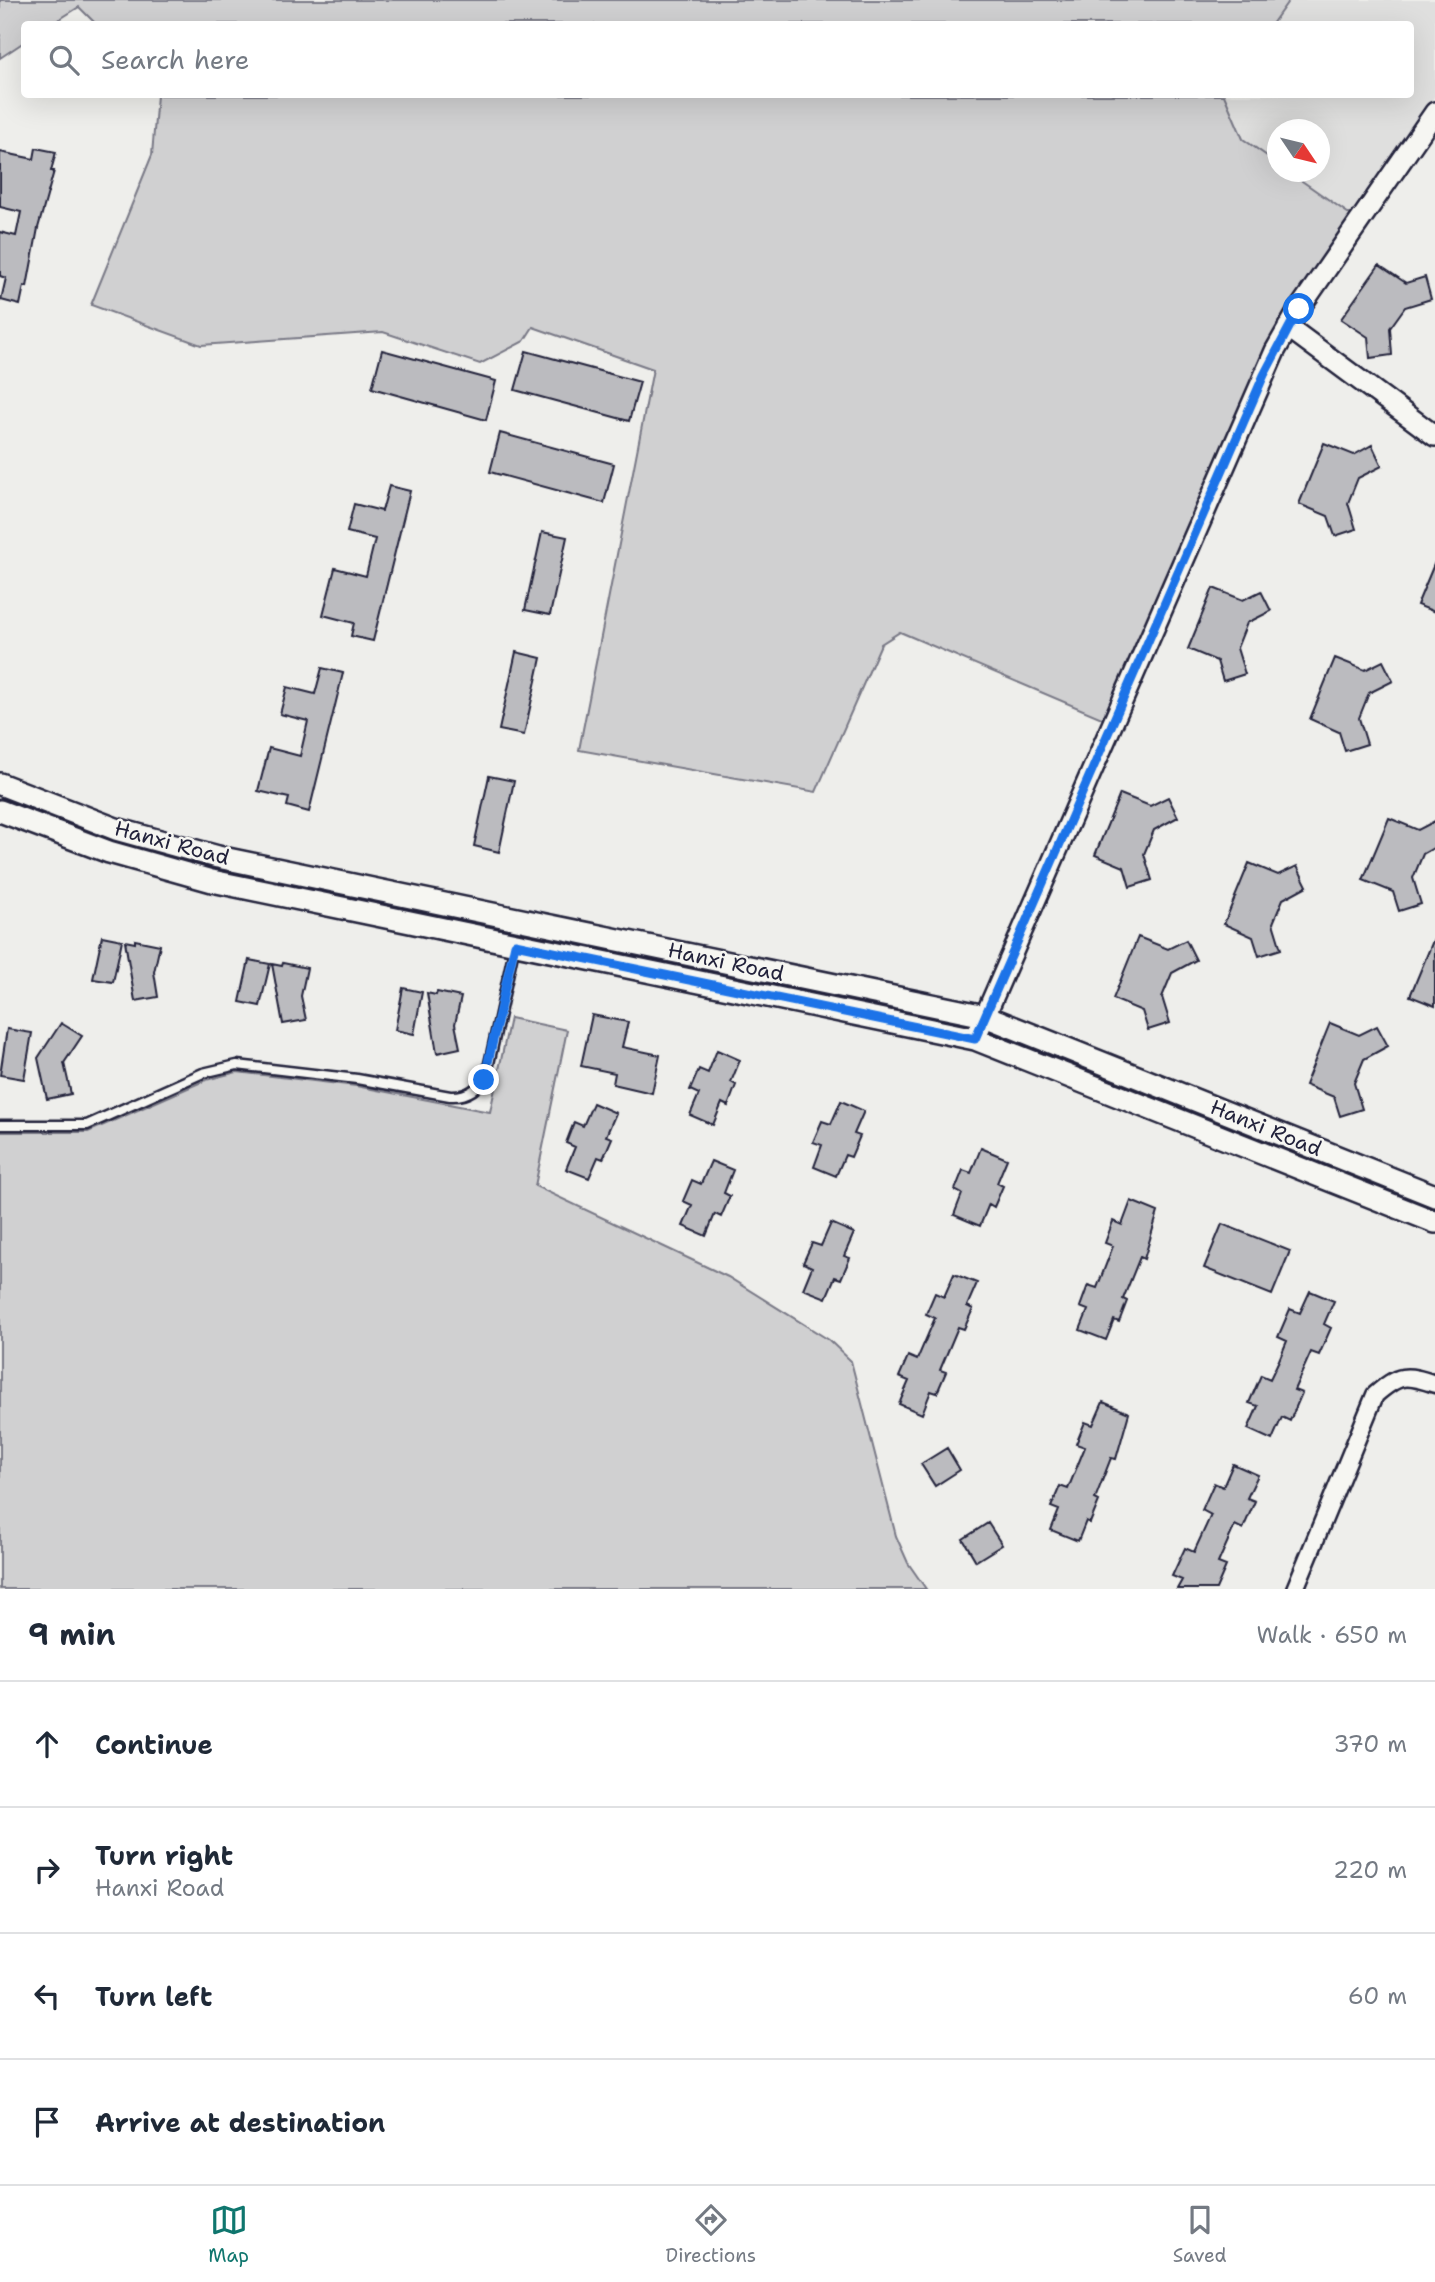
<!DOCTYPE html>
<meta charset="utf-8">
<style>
:root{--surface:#fff;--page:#f6f6f7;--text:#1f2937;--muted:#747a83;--line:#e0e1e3;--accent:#0f766e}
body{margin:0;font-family:"Shantell Sans",sans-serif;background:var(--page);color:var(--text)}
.compass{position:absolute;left:1267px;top:119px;width:63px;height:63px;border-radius:50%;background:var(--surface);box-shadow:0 7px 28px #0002;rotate:125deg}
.stop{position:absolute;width:21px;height:21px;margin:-16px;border:5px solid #1a73e8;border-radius:50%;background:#fff}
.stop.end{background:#1a73e8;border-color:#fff;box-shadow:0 2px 7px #0008}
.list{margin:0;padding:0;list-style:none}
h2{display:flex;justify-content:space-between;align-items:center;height:91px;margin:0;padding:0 28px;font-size:30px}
h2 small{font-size:23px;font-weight:400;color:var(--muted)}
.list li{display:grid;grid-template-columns:46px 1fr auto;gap:21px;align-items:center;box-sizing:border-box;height:126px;padding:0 28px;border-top:2px solid var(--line)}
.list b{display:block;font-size:26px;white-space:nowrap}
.list p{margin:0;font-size:23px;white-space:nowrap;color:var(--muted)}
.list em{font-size:23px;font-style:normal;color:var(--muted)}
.icon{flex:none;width:38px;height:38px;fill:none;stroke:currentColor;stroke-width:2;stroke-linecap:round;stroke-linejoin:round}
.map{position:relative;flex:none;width:1435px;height:1589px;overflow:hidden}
.search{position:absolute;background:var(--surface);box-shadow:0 7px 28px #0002;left:21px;right:21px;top:21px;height:77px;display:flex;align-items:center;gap:18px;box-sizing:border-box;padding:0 24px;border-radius:7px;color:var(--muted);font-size:26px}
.sheet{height:595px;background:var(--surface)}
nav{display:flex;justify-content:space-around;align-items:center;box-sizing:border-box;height:98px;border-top:2px solid var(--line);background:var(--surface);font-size:19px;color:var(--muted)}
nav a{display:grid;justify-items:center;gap:4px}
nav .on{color:var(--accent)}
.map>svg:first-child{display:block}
</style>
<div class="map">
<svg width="1435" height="1589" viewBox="0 0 1435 1589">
<rect width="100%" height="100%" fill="#eeeeeb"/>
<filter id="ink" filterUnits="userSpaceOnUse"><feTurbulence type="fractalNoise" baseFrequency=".0143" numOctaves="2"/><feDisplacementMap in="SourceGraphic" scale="14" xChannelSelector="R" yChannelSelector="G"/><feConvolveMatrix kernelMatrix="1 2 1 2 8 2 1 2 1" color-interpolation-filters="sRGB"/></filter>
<g filter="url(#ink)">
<path fill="#dfdfde" d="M1289,0H1435V96L1352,216L1289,172H1320V130H1278L1277,163L1243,139L1224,95L1410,94V24H1272Z"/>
<path fill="#d0d0d1" stroke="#797986" stroke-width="2" d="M0,0H1289L1272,24H96L79,7L52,24H24V42L0,58Z
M157,95H1224L1243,139L1277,163L1278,172H1289L1352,216L1291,304L1267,347L1104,719L900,632L881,644L816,792L579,750L653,369L533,327L524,341L480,364L383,332L201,345L91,305L152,155Z
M510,1018L567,1030L535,1186L728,1277L829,1340L851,1361L896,1536L908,1563L926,1589H0V1132H88L206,1080L237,1072L356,1086L490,1112Z"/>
<path fill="#bbbbbf" stroke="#22223b" stroke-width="2" d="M36,148L56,152L51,171H54L38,228L27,287L24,286L20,305L1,300L6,278L0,276V232L16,236L21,212L0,207V152L34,159Z
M1379,265L1406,283L1425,277L1431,299L1405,307L1390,328L1392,355L1370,358L1368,337L1341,319Z
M382,350L496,381L486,420L372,388Z
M526,351L640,382L629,421L515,390Z
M500,433L614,464L604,503L490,472Z
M1324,443L1354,455L1372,445L1382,466L1358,478L1348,503L1356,529L1335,536L1328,516L1299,504Z
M389,486L410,491L373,641L351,636L354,623L323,615L335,568L366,576L375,539L347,532L354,504L382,511Z
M542,532L567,537L550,615L525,610Z
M1435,562V612L1417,605Z
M1213,588L1243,600L1261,591L1271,611L1247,623L1237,648L1245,674L1223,681L1217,661L1188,649Z
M516,652L541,658L524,735L499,730Z
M1335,658L1365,670L1383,661L1393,681L1369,693L1359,718L1367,744L1345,751L1339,732L1310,719Z
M322,668L343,673L309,812L287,806L289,798L258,791L269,748L300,756L308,721L280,714L287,687L315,694Z
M489,776L514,781L499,852L474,846Z
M1120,794L1150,806L1168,797L1178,817L1154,830L1144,854L1152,880L1130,887L1124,867L1095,855Z
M1389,818L1418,830L1435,821V847L1423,854L1413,878L1421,904L1399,911L1393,892L1363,880Z
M1249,863L1278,875L1297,866L1307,886L1283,899L1273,923L1281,949L1259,956L1253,937L1224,924Z
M102,936L122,940L113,982L93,979Z
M1435,936V1006L1410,996Z
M1138,937L1168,949L1186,940L1196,960L1172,973L1162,997L1170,1023L1148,1030L1142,1011L1113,999Z
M135,940L160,945L154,972L158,997L135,1001L125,941L135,943Z
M249,960L270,964L260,1006L240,1002Z
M283,963L307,968L301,996L306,1020L283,1024L272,964L282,966Z
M403,988L422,992L414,1034L395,1030Z
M437,992L461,997L455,1024L460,1048L437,1053L427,993L436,995Z
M592,1015L628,1022L622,1047L660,1055L652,1093L613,1084L615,1073L581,1066Z
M61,1023L82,1036L64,1063L71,1094L47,1099L38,1058Z
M1330,1023L1359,1035L1377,1026L1388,1046L1364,1059L1354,1083L1362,1109L1340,1116L1334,1097L1305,1085Z
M7,1029L32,1033L24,1079L0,1075Z
M717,1050L740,1060L731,1082L736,1085L728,1106L722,1103L713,1125L690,1115L699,1094L690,1090L699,1069L708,1073Z
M841,1101L864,1111L854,1134L860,1136L851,1157L845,1155L836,1176L814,1167L822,1145L813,1142L822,1121L831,1124Z
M593,1103L616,1113L606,1136L612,1138L603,1159L598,1157L589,1178L566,1169L575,1147L566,1143L574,1122L583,1126Z
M981,1148L1007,1159L997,1183L1003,1186L994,1207L989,1204L980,1226L954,1215L962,1194L955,1190L963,1170L971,1173Z
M711,1161L733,1170L724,1193L730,1196L721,1217L715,1214L706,1236L683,1226L692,1205L683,1201L692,1180L701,1184Z
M1131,1201L1158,1212L1144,1259L1140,1257L1123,1299L1127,1301L1119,1322L1114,1320L1106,1340L1080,1330L1088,1310L1080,1307L1088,1285L1097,1288L1113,1246L1105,1243L1113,1221L1122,1225Z
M831,1223L854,1233L844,1256L850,1258L841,1279L835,1277L826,1298L803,1289L812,1267L803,1263L812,1243L821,1246Z
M1222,1224L1290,1251L1272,1295L1204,1268Z
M954,1274L977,1283L967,1306L973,1309L964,1329L958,1327L940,1370L946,1372L937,1393L931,1391L922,1414L899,1404L909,1381L899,1377L908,1356L917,1360L935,1318L926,1314L935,1293L944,1297Z
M1310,1291L1334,1301L1324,1324L1331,1328L1319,1355L1311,1352L1294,1390L1302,1393L1290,1421L1282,1417L1272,1440L1248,1429L1258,1406L1249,1403L1261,1375L1270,1379L1279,1360L1287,1341L1278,1337L1290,1309L1300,1313Z
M1103,1402L1129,1413L1116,1459L1111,1458L1095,1499L1099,1501L1090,1523L1086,1521L1078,1541L1051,1530L1059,1510L1051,1507L1060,1486L1068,1489L1085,1447L1076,1444L1085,1422L1093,1425Z
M947,1448L960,1470L935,1486L921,1464Z
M1233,1464L1258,1475L1247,1498L1255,1501L1243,1529L1235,1525L1218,1563L1226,1566L1216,1589H1177L1182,1580L1172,1576L1179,1561L1185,1548L1194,1552L1211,1515L1202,1510L1214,1483L1223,1487Z
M988,1523L1002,1545L976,1561L963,1539Z"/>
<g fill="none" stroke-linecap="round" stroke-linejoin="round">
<defs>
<path id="service" d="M0,1125H87L203,1073L237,1065L357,1079L450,1096C467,1097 479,1089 487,1073L515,944"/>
<path id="minor" d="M1295,1589L1375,1395C1399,1374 1405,1374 1435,1384"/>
<path id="tertiary" d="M1288,327L1435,436
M975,1039L1275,351L1299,309L1435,112"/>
<path id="secondary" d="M0,784L116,829L218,857L985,1016L1435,1196
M0,811L109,852L212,881L975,1039L1435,1222"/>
</defs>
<use href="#service" stroke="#22223b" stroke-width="13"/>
<use href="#minor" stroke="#22223b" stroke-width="21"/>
<use href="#tertiary" stroke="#22223b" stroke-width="24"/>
<use href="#secondary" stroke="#22223b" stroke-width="26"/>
<use href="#service" stroke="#f6f6f2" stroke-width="8"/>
<use href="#minor" stroke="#f6f6f2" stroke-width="16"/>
<use href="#tertiary" stroke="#f6f6f2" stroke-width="19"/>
<use href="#secondary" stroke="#f6f6f2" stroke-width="21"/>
</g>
</g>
<g fill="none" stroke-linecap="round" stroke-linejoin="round" filter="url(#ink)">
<path stroke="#1a73e8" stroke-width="9" d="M484,1080L515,944L975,1039L1264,375L1299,309"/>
</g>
<g text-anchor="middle" stroke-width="5" stroke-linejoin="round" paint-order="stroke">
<g font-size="21" fill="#22223b" stroke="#f6f6f2">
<text transform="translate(172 843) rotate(15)" y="7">Hanxi Road</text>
<text transform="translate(726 962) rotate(12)" y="7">Hanxi Road</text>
<text transform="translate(1266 1128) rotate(22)" y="7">Hanxi Road</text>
</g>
</g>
</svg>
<svg class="compass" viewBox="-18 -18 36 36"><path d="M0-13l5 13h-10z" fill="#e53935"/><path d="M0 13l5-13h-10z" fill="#747a83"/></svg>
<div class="stop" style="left:1299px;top:309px"></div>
<div class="stop end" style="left:484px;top:1080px"></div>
<div class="search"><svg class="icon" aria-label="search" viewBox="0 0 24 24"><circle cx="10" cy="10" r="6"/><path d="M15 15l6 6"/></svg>Search here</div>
</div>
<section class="sheet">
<h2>9 min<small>Walk · 650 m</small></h2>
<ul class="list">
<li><svg class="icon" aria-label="ahead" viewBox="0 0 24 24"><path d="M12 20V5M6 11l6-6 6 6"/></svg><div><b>Continue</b></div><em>370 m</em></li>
<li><svg class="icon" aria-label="right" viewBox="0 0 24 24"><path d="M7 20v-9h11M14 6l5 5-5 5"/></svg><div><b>Turn right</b><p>Hanxi Road</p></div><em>220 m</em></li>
<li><svg class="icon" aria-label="left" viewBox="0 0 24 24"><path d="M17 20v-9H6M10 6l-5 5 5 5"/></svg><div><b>Turn left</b></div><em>60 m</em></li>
<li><svg class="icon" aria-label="arrive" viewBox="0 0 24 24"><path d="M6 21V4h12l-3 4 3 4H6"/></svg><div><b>Arrive at destination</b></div></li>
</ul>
</section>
<nav>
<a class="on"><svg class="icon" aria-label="map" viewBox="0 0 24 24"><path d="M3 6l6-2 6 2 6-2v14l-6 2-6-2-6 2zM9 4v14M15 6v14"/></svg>Map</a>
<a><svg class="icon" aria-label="directions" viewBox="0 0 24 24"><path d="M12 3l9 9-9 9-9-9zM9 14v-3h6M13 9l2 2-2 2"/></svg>Directions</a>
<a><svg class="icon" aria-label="saved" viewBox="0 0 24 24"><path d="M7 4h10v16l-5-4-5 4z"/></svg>Saved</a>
</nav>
